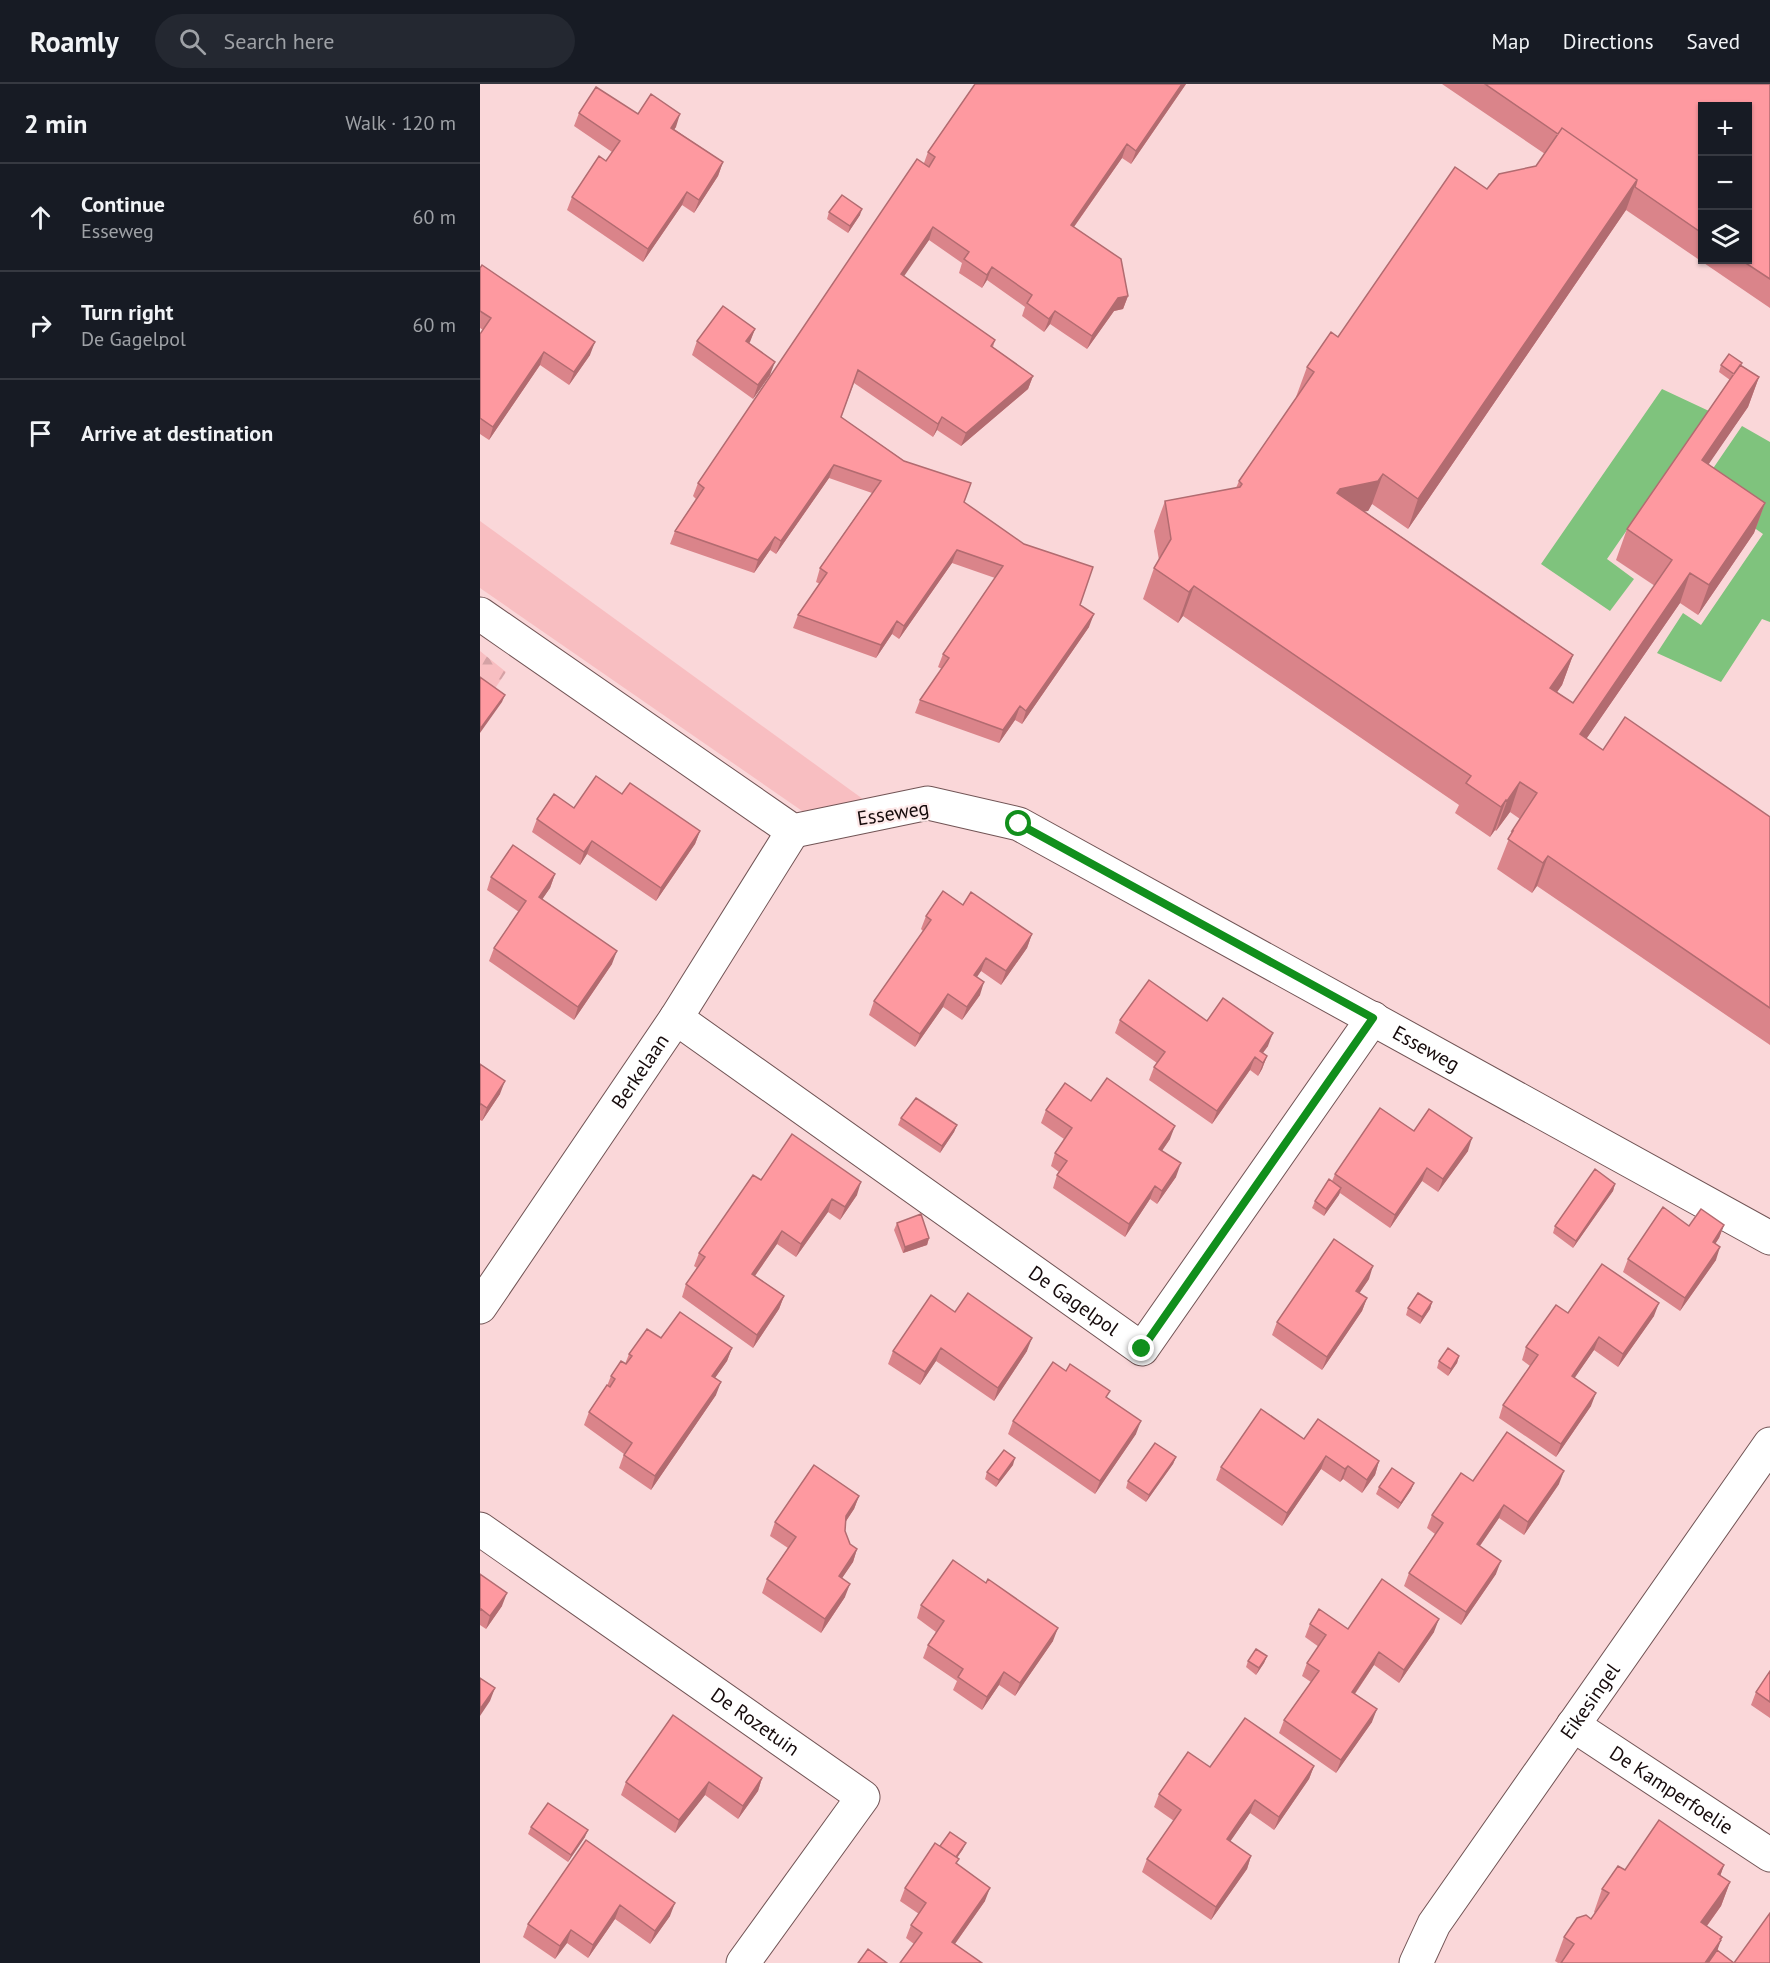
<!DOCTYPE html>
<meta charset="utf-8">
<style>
:root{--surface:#171b24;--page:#242831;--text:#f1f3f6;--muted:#9ea1a6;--line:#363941}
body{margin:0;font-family:"PT Sans",sans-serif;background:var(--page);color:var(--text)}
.controls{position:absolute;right:18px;top:18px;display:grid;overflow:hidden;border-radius:0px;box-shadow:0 2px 4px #0004}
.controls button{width:54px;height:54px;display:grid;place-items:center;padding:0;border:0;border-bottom:2px solid var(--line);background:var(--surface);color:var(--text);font:30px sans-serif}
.stop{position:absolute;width:18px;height:18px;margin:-14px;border:4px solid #118f1c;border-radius:50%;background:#fff}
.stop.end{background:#118f1c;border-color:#fff;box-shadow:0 2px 6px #0008}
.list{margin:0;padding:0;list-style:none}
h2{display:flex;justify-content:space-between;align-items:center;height:78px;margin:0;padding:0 24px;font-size:26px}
h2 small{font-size:20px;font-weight:400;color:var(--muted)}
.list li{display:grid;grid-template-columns:39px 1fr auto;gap:18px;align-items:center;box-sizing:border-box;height:108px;padding:0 24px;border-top:2px solid var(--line)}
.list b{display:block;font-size:22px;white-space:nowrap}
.list p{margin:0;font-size:20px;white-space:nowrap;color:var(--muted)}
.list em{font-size:20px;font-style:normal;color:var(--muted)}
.icon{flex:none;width:33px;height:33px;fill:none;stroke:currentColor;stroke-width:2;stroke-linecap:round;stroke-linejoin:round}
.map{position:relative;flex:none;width:1290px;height:1879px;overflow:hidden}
header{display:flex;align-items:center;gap:36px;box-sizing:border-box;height:84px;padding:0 30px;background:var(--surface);border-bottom:2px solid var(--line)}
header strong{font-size:28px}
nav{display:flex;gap:33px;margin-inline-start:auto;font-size:21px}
.search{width:420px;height:54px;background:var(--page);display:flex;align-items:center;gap:15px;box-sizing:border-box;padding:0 21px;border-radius:33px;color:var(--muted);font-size:22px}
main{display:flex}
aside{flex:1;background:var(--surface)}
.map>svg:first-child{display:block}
</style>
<header>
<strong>Roamly</strong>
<div class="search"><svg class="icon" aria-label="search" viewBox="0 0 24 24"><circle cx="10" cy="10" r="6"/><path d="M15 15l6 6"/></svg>Search here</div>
<nav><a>Map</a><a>Directions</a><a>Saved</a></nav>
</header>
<main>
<aside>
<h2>2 min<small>Walk · 120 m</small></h2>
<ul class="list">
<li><svg class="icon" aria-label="ahead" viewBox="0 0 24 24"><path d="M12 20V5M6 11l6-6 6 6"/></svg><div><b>Continue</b><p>Esseweg</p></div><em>60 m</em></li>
<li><svg class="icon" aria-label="right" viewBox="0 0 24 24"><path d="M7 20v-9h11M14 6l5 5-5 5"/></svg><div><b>Turn right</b><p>De Gagelpol</p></div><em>60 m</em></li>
<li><svg class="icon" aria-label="arrive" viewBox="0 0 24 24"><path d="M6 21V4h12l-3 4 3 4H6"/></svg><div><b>Arrive at destination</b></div></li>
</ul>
</aside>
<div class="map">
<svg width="1290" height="1879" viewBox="0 0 1290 1879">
<defs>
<pattern id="forest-firs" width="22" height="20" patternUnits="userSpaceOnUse" patternTransform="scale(1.5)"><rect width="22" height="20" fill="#f8bec1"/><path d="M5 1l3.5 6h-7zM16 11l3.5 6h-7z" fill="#d4a2a5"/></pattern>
</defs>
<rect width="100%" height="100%" fill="#fad7d9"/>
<path fill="#f8bec1" d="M0,437L387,718L328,731L0,504Z"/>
<path fill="url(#forest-firs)" d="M0,567L26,588L0,627Z"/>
<path fill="#7fc37d" d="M1182,305L1229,327L1127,475L1154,495L1130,527L1061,480Z
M1262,342L1290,358V538L1282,535L1241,598L1177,569L1203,529L1221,541L1283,450L1219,405Z"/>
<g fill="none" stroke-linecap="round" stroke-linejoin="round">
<defs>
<g id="minor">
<path id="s1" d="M0,530L313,747L448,719L539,740L1290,1154"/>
<path id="s2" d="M196,934L662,1265L893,934"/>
<path id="s3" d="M0,1223L196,934L313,747"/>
<path id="s4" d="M0,1445L383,1713L263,1879"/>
<path id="s5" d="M1093,1641L1290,1771"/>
</g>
<g id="tertiary">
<path id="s6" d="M936,1879L954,1840L1290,1360"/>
</g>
</defs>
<use href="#minor" stroke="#715455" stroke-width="35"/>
<use href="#tertiary" stroke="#715455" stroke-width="35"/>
<use href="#minor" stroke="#fff" stroke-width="33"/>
<use href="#tertiary" stroke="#fff" stroke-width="33"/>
</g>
<path fill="#da848a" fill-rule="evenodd" d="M495,0H706L651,80L642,74L594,143L648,212L643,225L634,227L607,265L570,240L564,248L542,232L545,223L507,196L502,204L479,189L482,179L449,156L423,192L515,256L513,263L553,292L548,305L481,362L457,346L453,353L374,299L361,333L484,418L600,521L609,543L542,640L535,636L519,659L435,629L440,616L462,585L458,583L463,570L515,494L472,479L419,555L412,550L396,574L313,544L318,531L340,500L336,498L340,484L392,409L349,394L296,470L290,466L274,489L190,460L195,447L216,415L213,412L218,399L444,79L448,68Z
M962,0H1290V224L1146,126L928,445L892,420L888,427H884L1093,571L1082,601L1077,608L1093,619L1175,502L1136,476L1147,445L1250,296L1239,288L1241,281H1261L1279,293L1268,323L1228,380L1285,419L1274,449L1218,531L1200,519L1106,655L1123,666L1290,733V961L1057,802L1052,809L1017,785L1032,747L1040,735L1030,728L1016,747L1015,746L1010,753L975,729L979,721L703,532L698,539L663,515L674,484L679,476L674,447L685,417L756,404L759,397L817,313H816L827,283L858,253L1007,105L1056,82L1065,70ZM1222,22L1268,176H1222Z
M99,29L158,30L196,43L194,45L243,78L238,92L214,129L202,121L163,178L87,126L92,113L126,77L132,68L94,42Z
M349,128L380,131L368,149L347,135Z
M0,184L110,271L89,301L60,281L9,356L0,350V250L3,246L0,244Z
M275,245L269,259L290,291L273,315L212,271L217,257Z
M142,710L220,747L215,760L176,817L107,770L100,781L52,748L57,735Z
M75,790L70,804L62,815L132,880L94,936L9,877L14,864L39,828L7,806L11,793Z
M483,821L552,850L547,864L521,901L501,887L497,893L500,911L482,936L463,923L435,963L389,931L394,917L443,847L441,845L446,832Z
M640,936L727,937L788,962L783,969L787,972L782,985L778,992L770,986L732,1040L669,996L674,983L677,979L635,949Z
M0,980L20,1010L2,1037L0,1036Z
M611,1017L690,1055L682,1067L696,1093L677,1120L670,1115L645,1153L573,1104L577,1091L579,1088L571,1082L575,1069L584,1055L561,1039L566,1026Z
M421,1034L477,1041L474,1048L460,1069L418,1041Z
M934,1047L988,1067L958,1108L942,1097L910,1144L860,1109L844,1132L832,1124L835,1117L852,1097L855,1090Z
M281,1096L377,1111L360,1136L348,1128L316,1173L297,1160L275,1192L304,1212L299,1225L273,1264L202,1213L206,1200L217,1184L214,1182L219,1169Z
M1135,1100L1133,1107L1093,1164L1073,1149L1075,1142Z
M417,1139L449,1154L447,1161L423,1169L414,1146Z
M1244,1141L1239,1154L1235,1160L1236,1176L1200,1227L1143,1188L1148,1175L1209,1142Z
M889,1195L879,1209L887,1214L882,1227L842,1286L792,1251L797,1238Z
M952,1218L950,1225L940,1240L926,1231L928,1224Z
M475,1228L547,1267L514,1317L456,1277L440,1301L408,1280L413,1267Z
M1088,1229L1174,1232L1138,1283L1114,1266L1094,1294L1111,1322L1076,1373L1019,1334L1023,1321L1050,1282L1042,1276L1046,1263Z
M181,1254L252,1264L247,1277L235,1294L236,1311L171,1406L139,1384L144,1370L104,1341L109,1328L127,1302L131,1292L145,1280L149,1270Z
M979,1272L977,1279L968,1292L957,1284L959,1277Z
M628,1314L656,1350L615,1410L528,1350L533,1337Z
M824,1355L899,1377L895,1391L882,1409L863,1395L860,1398L841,1385L802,1442L736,1396L741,1383Z
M696,1373L693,1380L666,1418L646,1404L648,1397Z
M533,1381L516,1403L505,1395L507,1388Z
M993,1397L1079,1400L1044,1451L1019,1434L1000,1462L1016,1490L981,1541L924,1502L929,1489L955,1450L947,1444L952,1431Z
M934,1399L931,1406L918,1425L896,1410L899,1403Z
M379,1412L374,1425L365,1438V1447L370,1460L377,1465L373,1478L362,1494L365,1513L341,1549L282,1509L287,1495L308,1464L290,1452L295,1438Z
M0,1490L22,1522L6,1545L0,1541Z
M441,1521L573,1557L535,1612L519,1601L502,1626L473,1606L477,1597L443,1574L448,1561L456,1548L437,1534Z
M830,1540L868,1545L954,1548L919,1599L894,1581L875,1610L892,1638L856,1689L799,1649L804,1636L831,1598L822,1592L827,1579L839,1563L825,1553Z
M787,1572L784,1579L776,1591L766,1583L768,1577Z
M1290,1587V1634L1271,1621L1276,1608Z
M834,1682L829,1695L794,1746L770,1729L750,1757L771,1772L767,1785L731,1836L662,1788L667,1775L694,1737L674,1723L679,1710L730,1683Z
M282,1694L278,1707L258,1735L225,1711L195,1749L141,1711L146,1698Z
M51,1743L105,1753L88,1778L48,1750Z
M106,1756L190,1832L170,1860L135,1835L108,1874L87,1859L75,1875L43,1853L48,1840Z
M460,1762L483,1765L477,1774V1780L505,1817L475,1860H434L426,1854L431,1841L439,1830L420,1817L425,1804Z
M1244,1781L1240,1792L1250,1798L1241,1822L1227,1842L1242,1853L1237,1866L1254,1879H1290H1078L1075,1877L1084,1853L1111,1835L1115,1829L1114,1828L1122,1805L1145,1786Z"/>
<path fill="#b26b70" d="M702,0H706L651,80L656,67Z
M200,30L196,43L186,57L191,44Z
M647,60L642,74L586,154L591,141Z
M243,78L238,92L214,129L219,116Z
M1157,96L1146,126L928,445L938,415Z
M207,108L202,121L163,178L168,165Z
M382,125L380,131L368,149L370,142Z
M453,143L449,156L416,204L421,190Z
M512,183L507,196L502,204L507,191Z
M648,212L643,225L634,227L607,265L612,252L638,214Z
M575,227L570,240L564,248L569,235Z
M275,245L270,258L261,270L266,257Z
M115,258L110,271L89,301L94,288Z
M64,268L60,281L9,356L13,343Z
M295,278L290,291L273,315L278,301Z
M553,292L548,305L481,362L486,349Z
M1279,293L1268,323L1211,406L1222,376Z
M462,333L457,346L453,353L458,340Z
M354,381L349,394L296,470L301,457Z
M903,390L892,420L888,427L849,435L857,409L860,405Z
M1285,419L1274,449L1218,531L1229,501Z
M295,453L290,466L274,489L278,476Z
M477,466L472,479L419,555L424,542Z
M1210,489L1200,519L1089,680L1100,650Z
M714,502L703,532L698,539L709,508Z
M614,530L609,543L542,640L546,627Z
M417,537L412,550L396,574L401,561Z
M1093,571L1082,601L1059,634L1070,604Z
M25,611L22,618L0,649V645Z
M540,622L535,636L519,659L523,646Z
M1040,698L1030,728L1016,747L1027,717Z
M1026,716L1015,746L1010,753L1021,723Z
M220,747L215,760L176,817L181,804Z
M112,757L107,770L100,781L104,768Z
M1068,772L1057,802L1052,809L1063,779Z
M75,790L70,804L55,826L59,813Z
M552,850L547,864L521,901L526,887Z
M137,867L132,880L94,936L98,923Z
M506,874L501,887L489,904L494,891Z
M504,898L500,911L482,936L487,923Z
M468,910L463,923L435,963L440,950Z
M793,949L788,962L778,975L780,967Z
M787,972L782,985L778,992L783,979Z
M775,973L770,986L732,1040L737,1027Z
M25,997L20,1010L2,1037L7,1024Z
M477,1041L474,1048L460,1069L462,1062Z
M695,1042L690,1055L674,1078L679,1065Z
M992,1054L988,1067L958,1108L963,1095Z
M701,1079L696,1093L677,1120L682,1107Z
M947,1084L942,1097L910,1144L915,1131Z
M381,1098L377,1111L360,1136L365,1123Z
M1135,1100L1133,1107L1093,1164L1096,1157Z
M675,1102L670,1115L645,1153L649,1140Z
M861,1104L859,1111L844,1132L846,1125Z
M352,1115L348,1128L316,1173L321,1160Z
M1244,1141L1239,1154L1228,1171L1233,1158Z
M302,1147L297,1160L267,1203L272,1190Z
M449,1154L447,1161L423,1169L425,1163Z
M1240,1163L1236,1176L1200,1227L1205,1214Z
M893,1182L889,1195L872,1220L876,1207Z
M304,1212L299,1225L273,1264L277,1251Z
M887,1214L882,1227L842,1286L847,1273Z
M952,1218L950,1225L940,1240L942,1233Z
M1179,1219L1174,1232L1138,1283L1143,1270Z
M1119,1253L1114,1266L1087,1305L1092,1292Z
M552,1254L547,1267L514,1317L518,1304Z
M252,1264L247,1277L227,1305L232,1292Z
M461,1264L456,1277L440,1301L445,1288Z
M979,1272L977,1279L968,1292L971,1285Z
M241,1298L236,1311L171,1406L175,1392Z
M1116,1309L1111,1322L1076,1373L1081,1360Z
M661,1337L656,1350L615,1410L620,1397Z
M846,1372L841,1385L802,1442L807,1429Z
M696,1373L693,1380L666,1418L669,1411Z
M535,1374L533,1381L516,1403L519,1396Z
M899,1377L895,1391L882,1409L887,1396Z
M868,1382L863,1395L860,1398L865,1385Z
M1084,1387L1079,1400L1044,1451L1048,1438Z
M934,1399L931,1406L918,1425L921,1419Z
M379,1412L374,1425L361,1445L366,1432Z
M1024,1421L1019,1434L992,1473L997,1460Z
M377,1465L373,1478L354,1506L359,1492Z
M1021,1477L1016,1490L981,1541L986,1528Z
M370,1500L365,1513L341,1549L345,1535Z
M27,1509L22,1522L6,1545L10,1532Z
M959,1535L954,1548L919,1599L924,1586Z
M578,1544L573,1557L535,1612L540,1599Z
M899,1568L894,1581L867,1621L872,1608Z
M787,1572L784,1579L776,1591L779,1584Z
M524,1588L519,1601L502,1626L507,1613Z
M15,1604L10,1617L0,1632V1625Z
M897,1625L892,1638L856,1689L861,1676Z
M834,1682L829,1695L794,1746L799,1733Z
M282,1694L278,1707L258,1735L263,1722Z
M229,1698L225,1711L195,1749L199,1736Z
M775,1716L770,1729L743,1768L747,1755Z
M108,1746L105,1753L88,1778L91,1771Z
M486,1759L483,1765L469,1785L472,1778Z
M771,1772L767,1785L731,1836L736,1823Z
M1244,1781L1236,1804L1238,1790Z
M1250,1798L1241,1822L1213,1861L1221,1838Z
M510,1804L505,1817L467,1871L472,1858Z
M195,1819L190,1832L170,1860L175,1847Z
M140,1821L135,1835L108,1874L113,1861Z
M91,1846L87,1859L75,1875L80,1862Z
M1242,1853L1233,1879H1225L1240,1855Z"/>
<path fill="#fe99a0" stroke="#b26b70" stroke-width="1.5" d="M495,0H702L656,67L647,60L591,141L641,175L648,212L638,214L612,252L575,227L569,235L547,219L552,211L512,183L507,191L484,175L489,168L453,143L421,190L515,256L511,262L553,292L486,349L462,333L458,340L378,286L361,333L424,377L491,399L484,418L544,460L613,483L600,521L614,530L546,627L540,622L523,646L440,616L469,574L463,570L523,482L477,466L424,542L417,537L401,561L318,531L347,489L340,484L401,397L354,381L301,457L295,453L278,476L195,447L224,404L218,399L437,75L449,83L455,73L448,68Z
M1005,0H1290V195L1261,176H1268V22H1222V149L1155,103L1157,96L1082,44L1078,50Z
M116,3L158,30L171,10L200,30L191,44L243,78L219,116L207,108L168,165L92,113L119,72L126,77L140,57L99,29Z
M1082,44L1157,96L938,415L903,390L898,397L860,405L857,409L1093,571L1070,604L1093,619L1192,476L1147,445L1260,281L1279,293L1222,376L1285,419L1229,501L1210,489L1100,650L1123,666L1145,633L1290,733V924L1068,772L1063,779L1028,755L1033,747H1032L1057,709L1040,698L1027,717L1026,716L1021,723L986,699L991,692L714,502L709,508L674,484L691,455L685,417L760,403L762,400L759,397L834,288L827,283L851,248L858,253L975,83L1007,105L1019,90L1056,82Z
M362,111L382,125L370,142L349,128Z
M2,181L115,258L94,288L64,268L13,343L0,334V250L11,234L0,227V184Z
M243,222L275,245L266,257L295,278L278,301L217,257Z
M1249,270L1262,279L1254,290L1241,281Z
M0,593L25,611L0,645Z
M116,692L142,710L150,699L220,747L181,804L112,757L104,768L57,735L74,710L94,724Z
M33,761L75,790L59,813L137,867L98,923L14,864L46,817L11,793Z
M463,807L483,821L491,808L552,850L526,887L506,874L494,891L504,898L487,923L468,910L440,950L394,917L451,836L446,832Z
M669,896L727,937L743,914L793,949L780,967L787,972L783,979L775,973L737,1027L674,983L685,968L640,936Z
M0,980L25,997L7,1024L1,1020L0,1021Z
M627,994L695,1042L679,1065L701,1079L682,1107L675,1102L649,1140L577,1091L587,1077L575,1069L592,1044L566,1026L585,999L611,1017Z
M436,1014L477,1041L462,1062L421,1034Z
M900,1024L934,1047L949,1025L992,1054L963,1095L947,1084L915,1131L855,1090Z
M312,1050L381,1098L365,1123L352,1115L321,1160L302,1147L272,1190L304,1212L277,1251L206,1200L225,1173L219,1169L273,1091L281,1096Z
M1115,1085L1135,1100L1096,1157L1075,1142Z
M849,1095L861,1104L846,1125L835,1117Z
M1183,1123L1209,1142L1221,1125L1244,1141L1233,1158L1240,1163L1205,1214L1148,1175Z
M441,1130L449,1154L425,1163L417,1139Z
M854,1155L893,1182L876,1207L887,1214L847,1273L797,1238Z
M1122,1180L1179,1219L1143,1270L1119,1253L1105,1273L1092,1292L1116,1309L1081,1360L1023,1321L1058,1271L1046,1263L1076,1221L1088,1229Z
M488,1209L552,1254L518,1304L461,1264L445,1288L413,1267L451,1211L475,1228Z
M938,1209L952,1218L942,1233L928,1224Z
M200,1228L252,1264L232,1292L241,1298L175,1392L144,1371L152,1359L109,1328L127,1301L130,1303L135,1295L131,1292L141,1277L146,1280L152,1272L149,1270L167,1245L181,1254Z
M968,1264L979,1272L971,1285L959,1277Z
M573,1278L586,1287L590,1280L630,1307L626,1313L661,1337L620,1397L533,1337Z
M781,1325L824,1355L838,1335L899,1377L887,1396L868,1382L865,1385L846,1372L807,1429L741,1383Z
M1027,1348L1084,1387L1048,1438L1024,1421L1010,1441L997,1460L1021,1477L986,1528L929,1489L963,1439L952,1431L981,1389L993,1397Z
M675,1359L696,1373L669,1411L648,1397Z
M524,1366L535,1374L519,1396L507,1388Z
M334,1381L379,1412L366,1432L365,1447L370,1460L377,1465L359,1492L370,1500L345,1535L287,1495L316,1453L295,1438Z
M912,1384L934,1399L921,1419L899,1403Z
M473,1476L506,1499L508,1495L578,1544L540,1599L524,1588L507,1613L478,1593L483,1585L448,1561L464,1537L441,1521Z
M0,1490L27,1509L10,1532L1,1525L0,1527Z
M902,1495L959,1535L924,1586L899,1568L872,1608L897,1625L861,1676L804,1636L839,1587L827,1579L846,1551L830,1540L839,1525L868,1545Z
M776,1565L787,1572L779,1584L768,1577Z
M1290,1587V1618L1276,1608Z
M0,1594L15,1604L0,1625Z
M193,1631L282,1694L263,1722L229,1698L199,1736L146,1698Z
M765,1634L834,1682L799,1733L775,1716L760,1736L747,1755L771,1772L736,1823L667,1775L701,1726L679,1710L708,1668L730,1683Z
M68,1719L108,1746L91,1771L51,1743Z
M1179,1736L1244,1781L1238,1790L1250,1798L1221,1838L1242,1853L1240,1855L1241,1856L1225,1879H1081L1094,1860L1084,1853L1097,1834L1106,1831L1111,1835L1129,1809L1122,1805L1138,1782L1145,1786Z
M470,1748L486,1759L476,1773L460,1762Z
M106,1756L195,1819L175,1847L140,1821L113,1861L91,1846L80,1862L48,1840Z
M455,1759L479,1775L476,1779L510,1804L472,1858L502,1879H420L442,1849L431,1841L446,1819L425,1804Z
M1290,1829V1879H1228L1237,1866L1254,1879Z
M388,1865L407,1879H378Z"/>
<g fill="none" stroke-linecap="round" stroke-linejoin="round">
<path stroke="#118f1c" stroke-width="8" d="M539,740L893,934L662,1265"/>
</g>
<g text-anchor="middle" stroke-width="4.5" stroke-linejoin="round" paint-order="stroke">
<g font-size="20" fill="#160b0c" stroke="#fee9e9">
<text transform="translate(413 729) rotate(-9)" y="7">Esseweg</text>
<text dy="7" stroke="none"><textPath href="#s1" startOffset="1077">Esseweg</textPath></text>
<text dy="7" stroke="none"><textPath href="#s3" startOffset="285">Berkelaan</textPath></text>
<text dy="7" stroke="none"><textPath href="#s2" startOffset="488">De Gagelpol</textPath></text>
<text dy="7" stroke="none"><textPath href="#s6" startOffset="315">Eikesingel</textPath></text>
<text dy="7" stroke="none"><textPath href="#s4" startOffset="336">De Rozetuin</textPath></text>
<text dy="7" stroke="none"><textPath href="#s5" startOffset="118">De Kamperfoelie</textPath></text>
</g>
</g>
</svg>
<div class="controls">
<button>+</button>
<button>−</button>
<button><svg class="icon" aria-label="layers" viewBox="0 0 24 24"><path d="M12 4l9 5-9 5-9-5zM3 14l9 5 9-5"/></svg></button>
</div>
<div class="stop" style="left:539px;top:740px"></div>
<div class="stop end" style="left:662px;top:1265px"></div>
</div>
</main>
